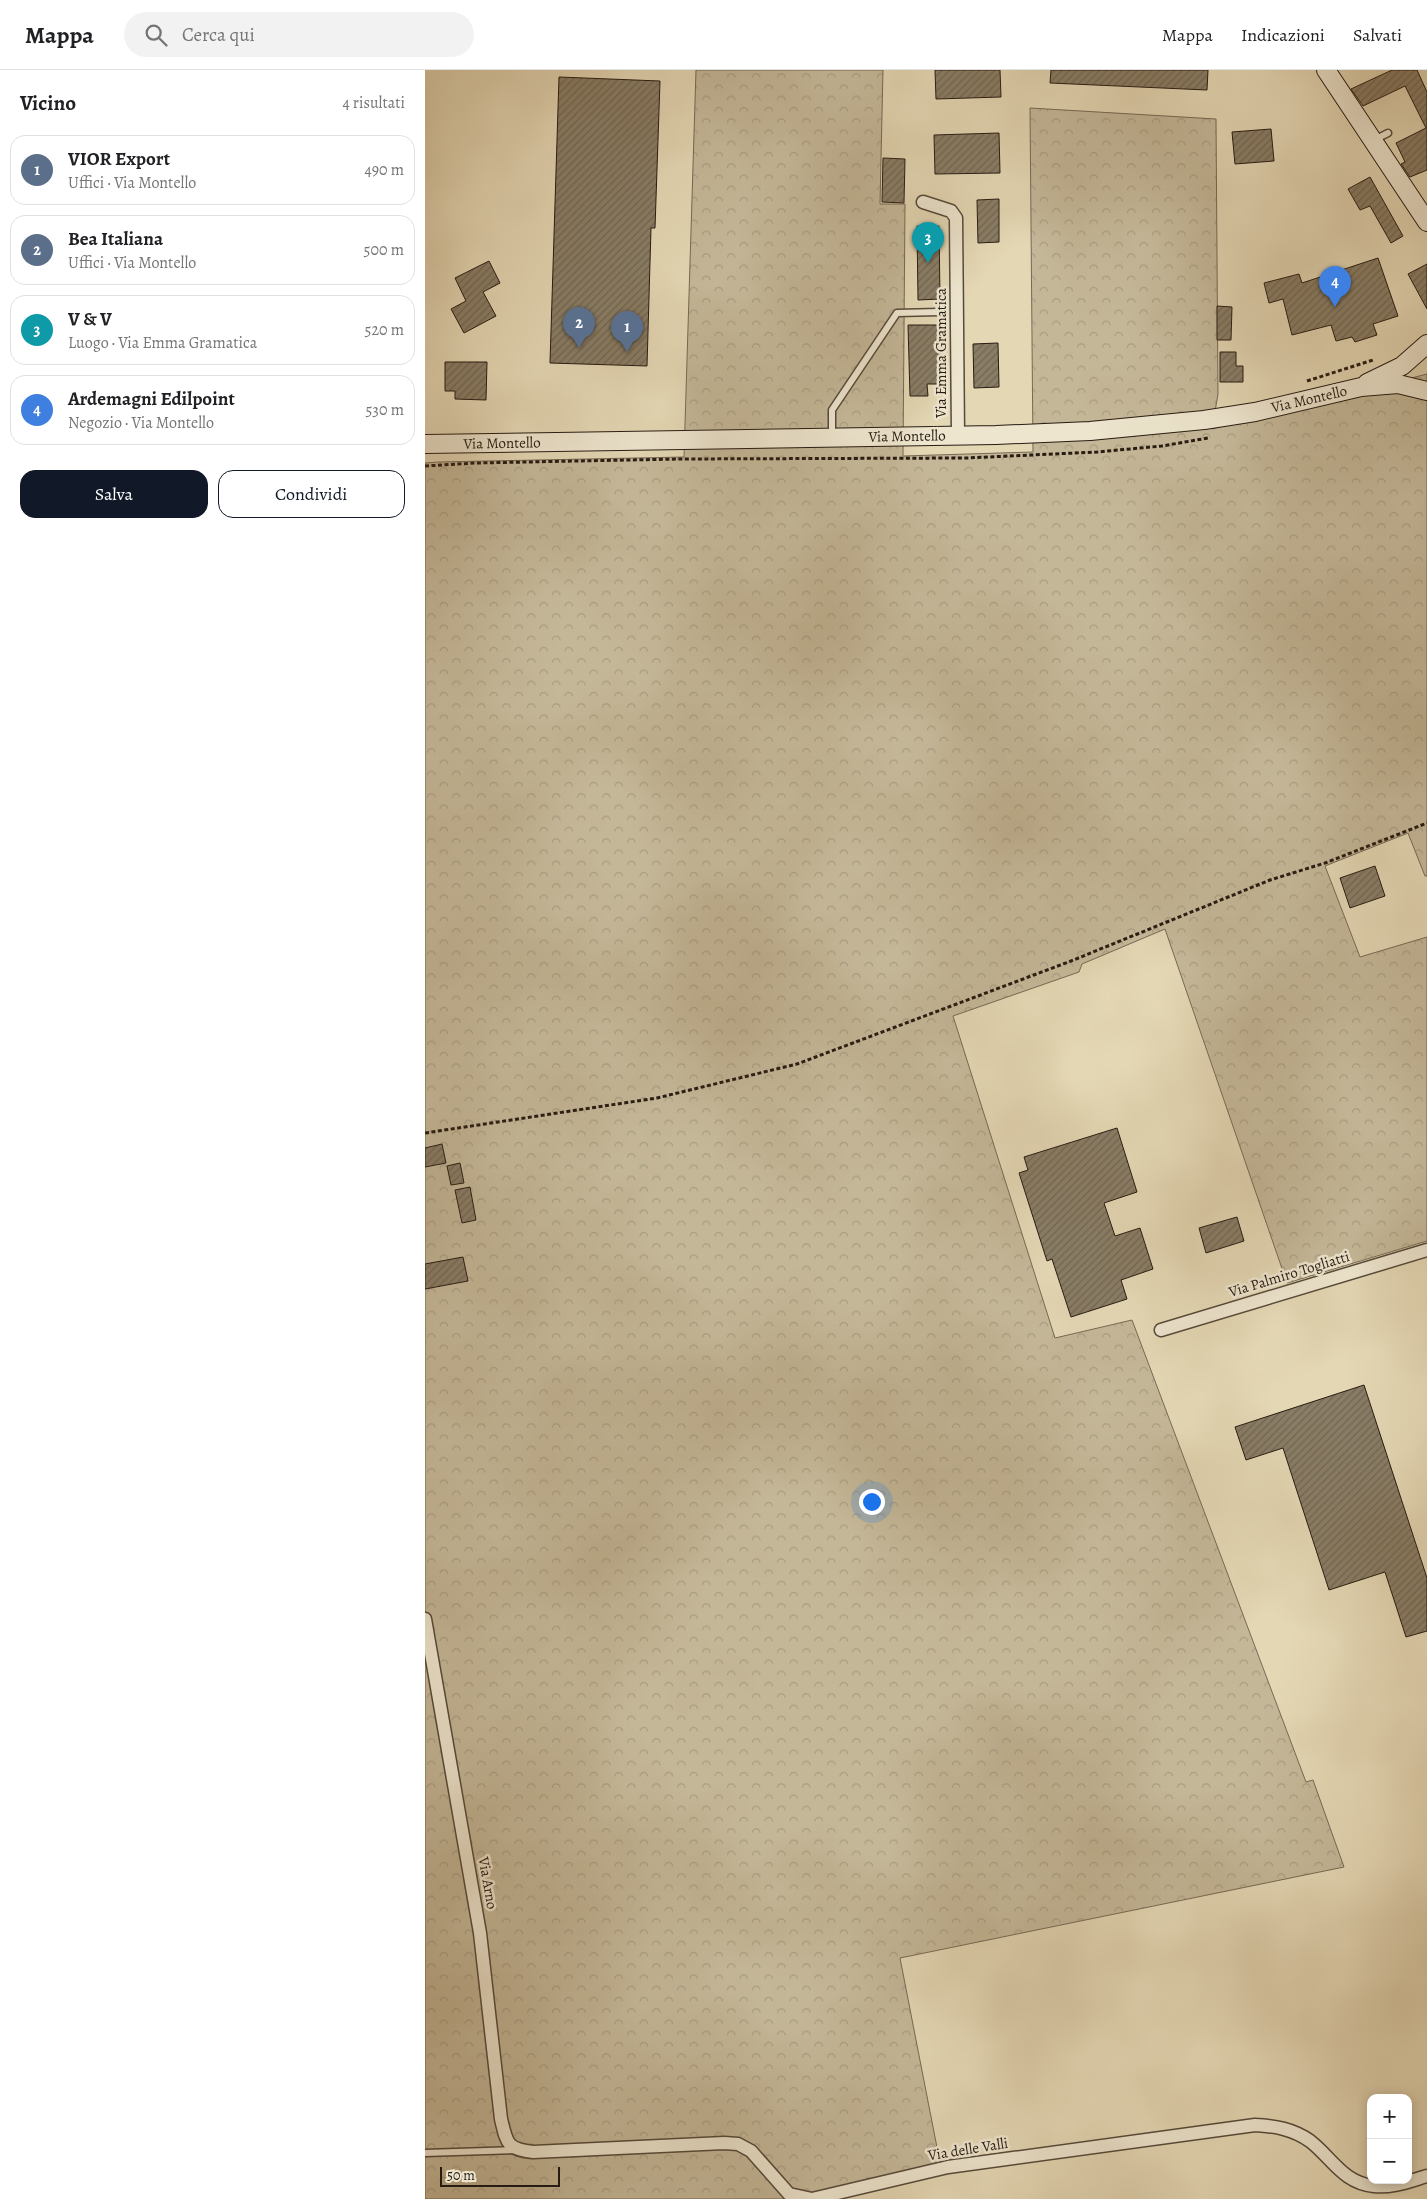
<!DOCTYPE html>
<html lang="it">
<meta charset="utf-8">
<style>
:root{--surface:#fff;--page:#f2f2f2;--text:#202124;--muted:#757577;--line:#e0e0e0;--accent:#111827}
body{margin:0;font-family:Alegreya,serif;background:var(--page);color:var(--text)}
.controls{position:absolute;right:15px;bottom:15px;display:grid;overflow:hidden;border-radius:10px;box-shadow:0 2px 12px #0003}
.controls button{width:45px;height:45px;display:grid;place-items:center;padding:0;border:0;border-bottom:1px solid var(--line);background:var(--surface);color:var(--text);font:25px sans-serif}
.scale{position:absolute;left:15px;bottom:12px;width:120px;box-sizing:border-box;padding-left:5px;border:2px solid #271b12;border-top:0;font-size:14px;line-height:18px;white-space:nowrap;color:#271b12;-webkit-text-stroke:4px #ede5ce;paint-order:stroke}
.you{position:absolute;left:446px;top:1431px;width:18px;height:18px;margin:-12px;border:4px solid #fff;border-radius:50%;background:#1a73e8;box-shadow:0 0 0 8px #1a73e833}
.badge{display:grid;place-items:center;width:32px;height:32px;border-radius:50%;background:var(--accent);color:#fff;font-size:16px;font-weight:700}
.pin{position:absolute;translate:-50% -41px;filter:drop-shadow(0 1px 2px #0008)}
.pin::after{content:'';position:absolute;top:26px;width:18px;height:15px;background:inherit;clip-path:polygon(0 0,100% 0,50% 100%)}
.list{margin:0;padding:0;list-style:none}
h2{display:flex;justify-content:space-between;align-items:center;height:65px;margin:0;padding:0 20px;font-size:21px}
h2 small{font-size:16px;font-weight:400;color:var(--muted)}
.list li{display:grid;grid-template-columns:32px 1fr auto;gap:15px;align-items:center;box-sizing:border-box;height:70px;margin:0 10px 10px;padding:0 10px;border:1px solid var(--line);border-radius:15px}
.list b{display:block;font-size:19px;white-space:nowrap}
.list p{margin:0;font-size:16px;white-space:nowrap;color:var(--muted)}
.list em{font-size:16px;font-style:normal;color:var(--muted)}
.actions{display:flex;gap:10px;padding:15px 20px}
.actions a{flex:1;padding:11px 0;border:1px solid var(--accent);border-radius:15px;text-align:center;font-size:18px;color:var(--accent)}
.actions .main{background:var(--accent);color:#fff}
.icon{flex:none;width:28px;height:28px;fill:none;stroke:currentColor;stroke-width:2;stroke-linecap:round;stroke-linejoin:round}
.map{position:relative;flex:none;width:1002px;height:2129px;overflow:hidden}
header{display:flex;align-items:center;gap:30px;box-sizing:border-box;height:70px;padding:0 25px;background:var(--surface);border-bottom:1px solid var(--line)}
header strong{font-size:24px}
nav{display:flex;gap:28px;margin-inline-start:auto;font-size:18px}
.search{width:350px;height:45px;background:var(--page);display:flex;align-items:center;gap:12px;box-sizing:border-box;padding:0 18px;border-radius:28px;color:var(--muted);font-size:19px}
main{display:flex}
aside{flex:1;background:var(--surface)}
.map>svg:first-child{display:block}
</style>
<header>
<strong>Mappa</strong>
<div class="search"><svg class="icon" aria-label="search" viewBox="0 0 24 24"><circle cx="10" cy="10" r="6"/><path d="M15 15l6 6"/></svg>Cerca qui</div>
<nav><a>Mappa</a><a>Indicazioni</a><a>Salvati</a></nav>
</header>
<main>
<aside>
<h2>Vicino<small>4 risultati</small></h2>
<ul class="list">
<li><span class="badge" style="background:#5c6f8a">1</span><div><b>VIOR Export</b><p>Uffici · Via Montello</p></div><em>490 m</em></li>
<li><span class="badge" style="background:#5c6f8a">2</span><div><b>Bea Italiana</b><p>Uffici · Via Montello</p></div><em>500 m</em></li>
<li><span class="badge" style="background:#0f9aa8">3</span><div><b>V &amp; V</b><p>Luogo · Via Emma Gramatica</p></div><em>520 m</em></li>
<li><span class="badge" style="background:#3f7fe0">4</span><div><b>Ardemagni Edilpoint</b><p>Negozio · Via Montello</p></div><em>530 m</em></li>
</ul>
<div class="actions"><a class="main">Salva</a><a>Condividi</a></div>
</aside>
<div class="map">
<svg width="1002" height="2129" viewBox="0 0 1002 2129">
<defs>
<pattern id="park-crowns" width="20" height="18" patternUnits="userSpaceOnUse" patternTransform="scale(1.25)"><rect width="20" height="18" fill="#c4b798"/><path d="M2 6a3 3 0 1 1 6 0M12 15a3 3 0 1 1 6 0" fill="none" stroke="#a89d82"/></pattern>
<pattern id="building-hatch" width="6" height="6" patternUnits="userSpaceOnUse" patternTransform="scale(1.25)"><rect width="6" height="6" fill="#897d66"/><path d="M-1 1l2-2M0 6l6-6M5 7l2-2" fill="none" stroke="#706653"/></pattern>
</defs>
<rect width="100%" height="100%" fill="#e4d7b4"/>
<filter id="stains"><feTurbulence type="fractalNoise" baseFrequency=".004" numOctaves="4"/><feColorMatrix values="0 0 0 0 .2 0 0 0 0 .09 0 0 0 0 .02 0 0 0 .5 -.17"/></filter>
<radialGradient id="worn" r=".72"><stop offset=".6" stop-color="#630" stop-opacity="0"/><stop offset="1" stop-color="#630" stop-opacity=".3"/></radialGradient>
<path fill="url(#park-crowns)" stroke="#766955" d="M271,0H458L455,134H480L478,386L608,382L605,38L791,49L793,324L787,359L1002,304V806H1000L983,763L900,796L935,887L1002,867V1171L862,1213L740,859L657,894L654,902L528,946L630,1268L707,1250L881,1712L888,1710L919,1797L475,1888L517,2103L365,2129H0V393L14,392L259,387Z"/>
<path fill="url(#building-hatch)" stroke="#271b12" d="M510,0H575L576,27L511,29Z
M626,0H783L782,20L625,13Z
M967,0H992L1002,22V100L985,107L976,94L980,92L971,73L1001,58L980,16L938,36L926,19Z
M134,7L235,11L230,158H226L222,296L125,293Z
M846,59L849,91L810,94L807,62Z
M574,63L575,103L510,104L509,65Z
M458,88L480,89L479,133L457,132Z
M945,107L978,166L966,173L945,136L935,140L923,119Z
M574,129V172L553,173L552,130Z
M492,156H514L515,229L493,230Z
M953,188L973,246L948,254L952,265L930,272L927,267L911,271L906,255L867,265L858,229L844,233L839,213L874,204L877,213Z
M64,191L75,213L58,222L71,246L39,263L26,239L41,231L30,208Z
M1002,194V239L983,204Z
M792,236L807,237L806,270H792Z
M483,255H516L517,314H502L503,326H485Z
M573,273L574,317L549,318L548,274Z
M795,282H811V296H818V312H795Z
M20,292H62L61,330L30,329V321H20Z
M950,796L960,826L925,838L915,808Z
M692,1058L712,1122L679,1133L690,1166L715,1158L728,1199L696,1210L702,1229L646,1247L627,1189L622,1191L594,1103L603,1100L599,1087Z
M17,1074L21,1093L0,1097V1078Z
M35,1093L39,1113L26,1115L22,1096Z
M45,1117L51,1150L37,1153L30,1120Z
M812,1147L819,1171L781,1183L774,1158Z
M38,1187L43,1211L0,1219V1194Z
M939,1315L1002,1508V1561L981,1567L960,1502L904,1520L858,1378L821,1390L810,1357Z"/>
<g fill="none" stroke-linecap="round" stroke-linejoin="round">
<defs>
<path id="lane" d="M949,70L963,63
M407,366V340L472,243L514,242
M0,2083L90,2080"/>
<path id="street" d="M498,132L526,141L531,148L533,365
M736,1260L1002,1180
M0,1549L55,1863L76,2049C82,2074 82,2079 108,2082L299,2073L313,2074L326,2081L364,2124L387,2129L523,2097L830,2055C850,2056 868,2059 885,2071C907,2088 918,2113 949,2116C967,2118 985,2111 1002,2106"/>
<path id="secondary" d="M901,0L1002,152
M942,313L977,296L1002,274
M0,374L571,365L665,361L779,350L830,342L936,317L973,314L1002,321"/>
</defs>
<use href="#lane" stroke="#564a3a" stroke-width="9"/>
<use href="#street" stroke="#564a3a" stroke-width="15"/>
<use href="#secondary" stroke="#271b12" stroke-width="20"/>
<path stroke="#271b12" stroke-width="3" stroke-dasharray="4 2.5" stroke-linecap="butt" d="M882,311L948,290
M0,396L51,393L254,389L541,388L672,382L737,376L783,368
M0,1063L232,1028L372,994L646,891L845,810L900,793L1002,753"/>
<use href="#lane" stroke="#ede5ce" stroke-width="6"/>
<use href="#street" stroke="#ede5ce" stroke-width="12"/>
<use href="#secondary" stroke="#ede5ce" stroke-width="18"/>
</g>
<g text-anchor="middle" stroke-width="5" stroke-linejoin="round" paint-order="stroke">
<g font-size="15" fill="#271b12" stroke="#ede5ce">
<text transform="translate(516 283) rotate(-90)" y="5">Via Emma Gramatica</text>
<text transform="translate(884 329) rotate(-13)" y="5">Via Montello</text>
<text transform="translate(482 366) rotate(-1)" y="5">Via Montello</text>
<text transform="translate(77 373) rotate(-1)" y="5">Via Montello</text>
<text transform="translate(864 1204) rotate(-17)" y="5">Via Palmiro Togliatti</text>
<text transform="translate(63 1813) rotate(80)" y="5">Via Arno</text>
<text transform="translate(543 2079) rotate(-9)" y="5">Via delle Valli</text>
</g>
</g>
<rect width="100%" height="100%" filter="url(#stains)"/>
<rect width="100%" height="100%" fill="url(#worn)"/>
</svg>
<div class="controls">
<button>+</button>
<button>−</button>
</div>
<div class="scale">50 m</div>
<div class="you"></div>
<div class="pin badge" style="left:202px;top:282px;background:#5c6f8a">1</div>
<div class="pin badge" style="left:154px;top:278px;background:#5c6f8a">2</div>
<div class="pin badge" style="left:503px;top:193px;background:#0f9aa8">3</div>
<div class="pin badge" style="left:910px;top:237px;background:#3f7fe0">4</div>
</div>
</main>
